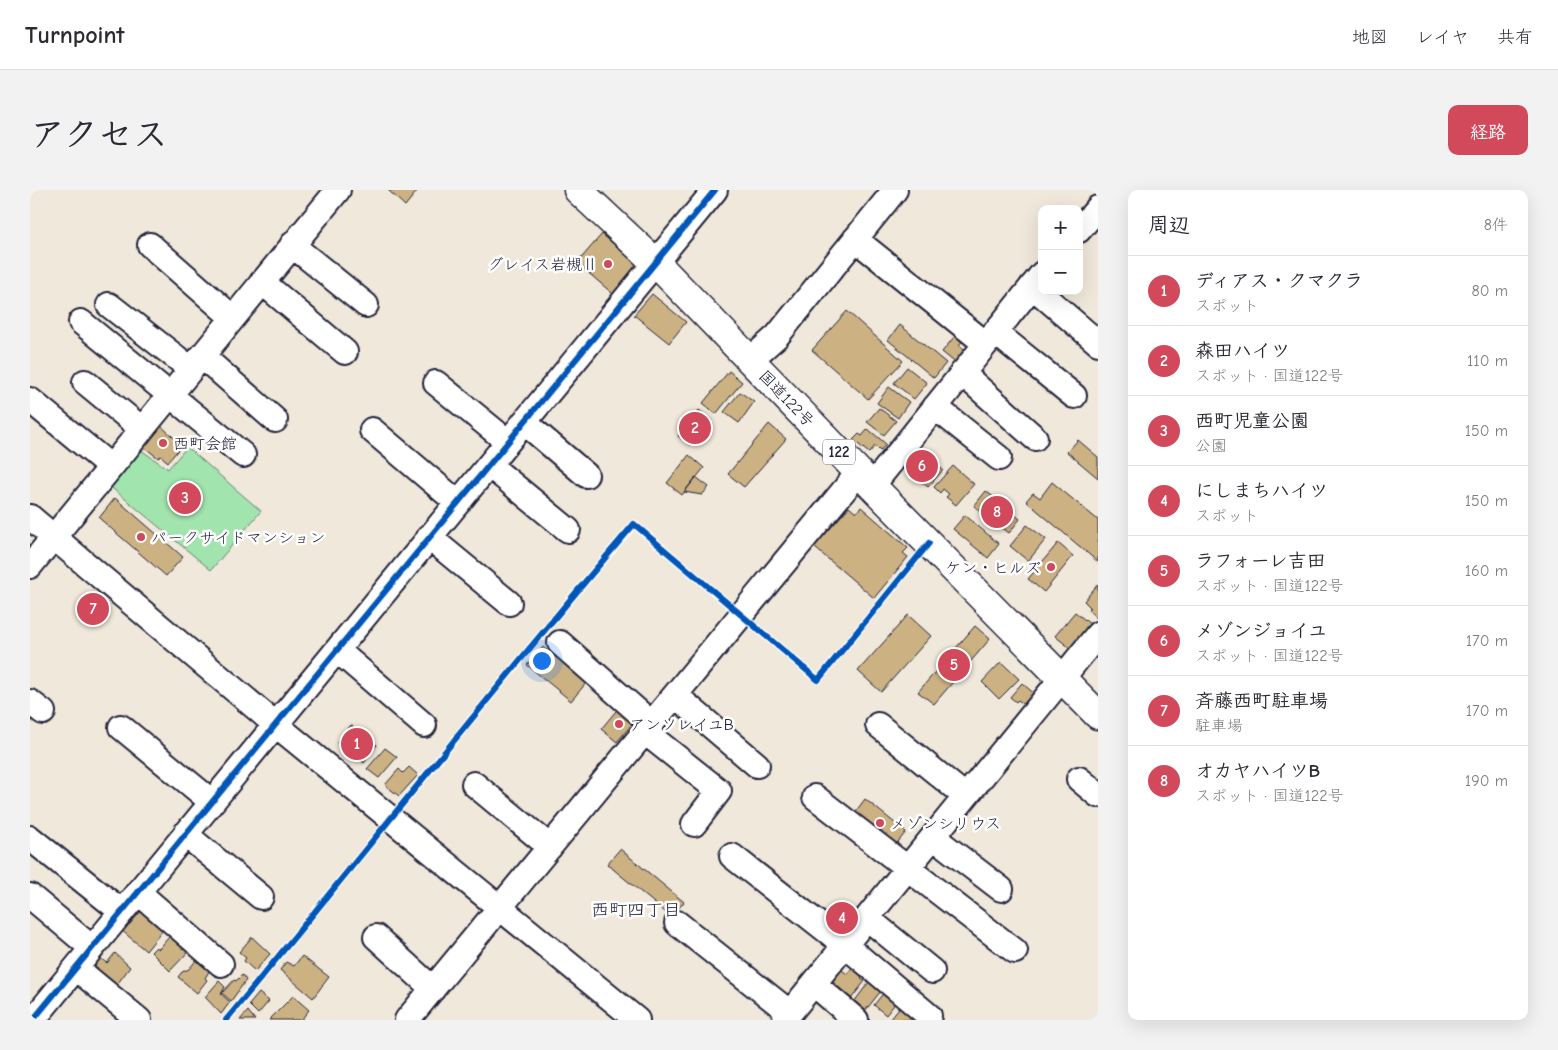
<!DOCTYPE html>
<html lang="ja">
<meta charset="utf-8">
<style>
:root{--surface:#fff;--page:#f2f2f3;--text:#2b2b33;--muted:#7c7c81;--line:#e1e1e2;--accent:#d1495b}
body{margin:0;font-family:"Comic Neue","Klee One",sans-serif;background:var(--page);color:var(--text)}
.controls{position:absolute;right:15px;top:15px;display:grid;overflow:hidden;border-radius:10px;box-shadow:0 5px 20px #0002}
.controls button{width:45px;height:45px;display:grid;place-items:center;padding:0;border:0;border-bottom:1px solid var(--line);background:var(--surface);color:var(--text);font:25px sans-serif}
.you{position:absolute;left:511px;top:470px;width:18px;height:18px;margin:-12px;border:4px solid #fff;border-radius:50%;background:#1a73e8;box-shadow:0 0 0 8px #1a73e833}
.badge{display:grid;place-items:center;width:32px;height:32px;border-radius:50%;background:var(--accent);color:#fff;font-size:16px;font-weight:700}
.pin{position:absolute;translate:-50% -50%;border:2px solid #fff;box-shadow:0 1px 5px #0006}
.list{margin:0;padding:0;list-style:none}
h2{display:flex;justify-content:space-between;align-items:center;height:65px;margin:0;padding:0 20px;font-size:21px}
h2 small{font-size:16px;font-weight:400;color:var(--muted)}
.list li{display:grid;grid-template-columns:32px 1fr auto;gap:15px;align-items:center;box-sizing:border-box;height:70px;padding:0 20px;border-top:1px solid var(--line)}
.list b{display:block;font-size:19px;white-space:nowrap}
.list p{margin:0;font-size:16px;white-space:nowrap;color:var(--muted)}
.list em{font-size:16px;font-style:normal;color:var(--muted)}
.map{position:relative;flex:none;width:1068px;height:830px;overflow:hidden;border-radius:10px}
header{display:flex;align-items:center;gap:30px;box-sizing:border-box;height:70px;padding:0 25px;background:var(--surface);border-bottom:1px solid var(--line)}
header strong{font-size:24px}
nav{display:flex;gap:28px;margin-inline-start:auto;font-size:18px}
.intro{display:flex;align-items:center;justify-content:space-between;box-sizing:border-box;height:120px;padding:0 30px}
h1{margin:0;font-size:35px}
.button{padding:12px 22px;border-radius:10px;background:var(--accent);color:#fff;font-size:18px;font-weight:700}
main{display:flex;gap:30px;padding:0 30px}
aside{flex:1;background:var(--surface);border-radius:10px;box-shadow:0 5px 20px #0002}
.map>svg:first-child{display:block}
</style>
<header>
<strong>Turnpoint</strong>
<nav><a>地図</a><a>レイヤ</a><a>共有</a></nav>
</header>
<div class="intro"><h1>アクセス</h1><a class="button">経路</a></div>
<main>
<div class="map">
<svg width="1068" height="830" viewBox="0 0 1068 830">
<rect width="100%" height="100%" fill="#f0e8da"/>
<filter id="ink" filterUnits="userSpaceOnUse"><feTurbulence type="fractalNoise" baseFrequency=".02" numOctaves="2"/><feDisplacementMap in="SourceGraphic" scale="10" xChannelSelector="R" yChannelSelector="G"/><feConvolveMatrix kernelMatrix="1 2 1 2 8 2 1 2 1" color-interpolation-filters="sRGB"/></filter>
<g filter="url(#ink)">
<path fill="#a2e4ad" stroke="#628374" d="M157,257L231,321L181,380L77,294L108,258L138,279Z"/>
<path fill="#ccb282" stroke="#22223b" d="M358,0H388L375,16Z
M572,44L608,76L583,104L547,73Z
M622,104L656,132L639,153L604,125Z
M817,121L873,171L838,209L782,160Z
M870,135L916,173L904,188L858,150Z
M928,142L935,148L929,155L938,162L928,175L912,162Z
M877,177L897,193L884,209L864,193Z
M699,181L712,192L686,224L673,213Z
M859,197L879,212L868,228L847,213Z
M710,202L724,212L709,233L694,222Z
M849,218L866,231L854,245L837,232Z
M669,220L681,230L660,255L648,246Z
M739,234L756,249L714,297L698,284Z
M131,236L152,255L138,272L131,266L128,268L113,256Z
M838,239L856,254L850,261L845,256L839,263L823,250L829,244L832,246Z
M1048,250L1068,267V288L1037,262Z
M886,257L913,280L898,297L889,289L892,285L884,278L881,282L872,274Z
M659,265L674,278L652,305L637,293Z
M923,276L944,294L926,315L916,307L919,304L913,299L910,303L904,297Z
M666,287L679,297L672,305L654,302Z
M1022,292L1068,330V372L996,311L1003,303L1010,308Z
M956,301L990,329L979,343L944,316Z
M85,308L153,367L136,386L69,328Z
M819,317L826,323L831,317L878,358L873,363L878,367L844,408L784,357Z
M935,325L969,354L958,368L923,339Z
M997,335L1016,349L998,371L980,356Z
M1028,353L1043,366L1014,402L998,389Z
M1068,394V429L1058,420L1060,417L1054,411Z
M1045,422L1060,434L1040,458L1025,446Z
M878,425L901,446L851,502L828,481Z
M945,436L960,449L904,514L888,502Z
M513,457L557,492L541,511L497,475Z
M971,472L989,489L969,509L952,492Z
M992,493L1008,507L999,518L988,510L986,512L980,507Z
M591,515L607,528L587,552L571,539Z
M321,535L347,555L334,573L321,563L325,558L323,557L318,562L307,553Z
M355,558L367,567L349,588L337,579Z
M379,577L388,585L369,606L355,595L369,579L373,583Z
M835,609L876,642L864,657L823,625Z
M590,659L654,712L641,727L577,674Z
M811,713L827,726L813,743L797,730Z
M112,720L133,740L116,761L90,739L95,732L99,735Z
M143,742L158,762L140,781L121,762L126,757L129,759Z
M222,747L240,764L225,781L214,771L216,768L209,762Z
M85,763L100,777L85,797L62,779L70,768L77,773Z
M272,766L299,787L283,808L250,780L256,772L264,776Z
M168,768L181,778L175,788L177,790L167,803L148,787L152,782L159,779Z
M808,777L817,784L822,778L833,786L831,789L835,791L817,814L794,795Z
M212,785L216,790L201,811L192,803L204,790L206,791Z
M842,788L854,797L835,821L824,812Z
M189,791L195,797L191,804L200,812L191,824L175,807Z
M859,796L871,806L856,825L844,815Z
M229,803L239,811L228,824L219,815Z
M263,806L279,820L271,830H239Z
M876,814L892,830H859L869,818L871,820Z
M218,821L225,830H210Z"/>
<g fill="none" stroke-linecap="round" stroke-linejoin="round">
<defs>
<path id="minor" d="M1049,40L1068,18
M825,49L956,154
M120,55L203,128
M262,55L336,115
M232,92L315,162
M1002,96L1068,153
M79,115L161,179
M51,132L213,265
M965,142L1044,206
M172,166L245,230
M720,170L747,146L865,0
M932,183L1005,248
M55,192L112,239
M406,193L478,252
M0,210L81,277
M905,217L969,268
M494,232L556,285
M342,240L428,313
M459,275L538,340
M842,296L1012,84
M0,327L245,534L607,830
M399,347L479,413
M0,376L308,0
M530,453L622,534
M307,460L394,535
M645,505L727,575
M0,512L13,522
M848,535L935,606
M91,537L182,612
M615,542L689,601L664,634
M1049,589L1068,605
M444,594L520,657
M785,607L985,761
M155,644L231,707
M903,647L971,699
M0,648L92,722
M702,666L815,755L899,826
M108,702L191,774
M0,706L62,758
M837,728L902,781
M647,733L760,823
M346,747L403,799
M46,778L109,830
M784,794L826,830
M3,830L685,0
M377,830L829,282
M754,830L1068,444"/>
<path id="highway" d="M548,0L626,73L842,296L1068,525"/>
</defs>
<use href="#minor" stroke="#22223b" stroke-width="28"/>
<use href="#highway" stroke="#22223b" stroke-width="31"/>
<use href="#minor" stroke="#fff" stroke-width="24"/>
<use href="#highway" stroke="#fff" stroke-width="28"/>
<defs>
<path id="cycleway" d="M3,830L685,0
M196,830C333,665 465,496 604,334L788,490L899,353"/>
</defs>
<use href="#cycleway" stroke="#fff" stroke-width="9"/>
<use href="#cycleway" stroke="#0057b8" stroke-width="6"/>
</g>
</g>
<g fill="#d1495b" stroke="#fff" stroke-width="2">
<circle cx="578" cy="74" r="5"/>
<circle cx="133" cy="253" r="5"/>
<circle cx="111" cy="347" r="5"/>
<circle cx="1021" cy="377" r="5"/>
<circle cx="589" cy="534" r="5"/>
<circle cx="850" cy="633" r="5"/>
</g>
<g text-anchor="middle" stroke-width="5" stroke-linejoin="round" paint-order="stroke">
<rect fill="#fff" stroke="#646476" stroke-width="1" x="793" y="249.5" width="32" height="25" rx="4"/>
<g font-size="15" font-weight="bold" fill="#22223b">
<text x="809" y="267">122</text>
</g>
<g font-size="16" fill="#22223b" stroke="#fff" text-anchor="start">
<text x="568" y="80" text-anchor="end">グレイス岩槻Ⅱ</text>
<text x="143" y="259">西町会館</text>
<text x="121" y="353">パークサイドマンション</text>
<text x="1011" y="383" text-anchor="end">ケン・ヒルズ</text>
<text x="599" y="540">アンソレイユB</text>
<text x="860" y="639">メゾンシリウス</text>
</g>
<g font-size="16" fill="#22223b" stroke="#fff">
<text transform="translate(757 208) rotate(46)" y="6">国道122号</text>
</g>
<g font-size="18" fill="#22223b" stroke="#fff">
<text x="606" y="726">西町四丁目</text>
</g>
</g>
</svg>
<div class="controls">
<button>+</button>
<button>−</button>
</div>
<div class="you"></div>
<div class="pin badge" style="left:327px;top:554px">1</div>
<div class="pin badge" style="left:665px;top:238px">2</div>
<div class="pin badge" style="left:155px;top:308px">3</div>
<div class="pin badge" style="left:812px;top:728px">4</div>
<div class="pin badge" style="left:924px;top:475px">5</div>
<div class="pin badge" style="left:892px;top:276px">6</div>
<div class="pin badge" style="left:63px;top:419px">7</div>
<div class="pin badge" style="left:967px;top:322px">8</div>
</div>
<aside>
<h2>周辺<small>8件</small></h2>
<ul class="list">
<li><span class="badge">1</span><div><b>ディアス・クマクラ</b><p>スポット</p></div><em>80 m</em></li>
<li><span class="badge">2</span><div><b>森田ハイツ</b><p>スポット · 国道122号</p></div><em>110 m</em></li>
<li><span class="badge">3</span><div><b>西町児童公園</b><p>公園</p></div><em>150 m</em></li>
<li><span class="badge">4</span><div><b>にしまちハイツ</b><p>スポット</p></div><em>150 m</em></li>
<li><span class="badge">5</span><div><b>ラフォーレ吉田</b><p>スポット · 国道122号</p></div><em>160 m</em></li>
<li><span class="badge">6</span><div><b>メゾンジョイユ</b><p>スポット · 国道122号</p></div><em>170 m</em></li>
<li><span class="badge">7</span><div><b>斉藤西町駐車場</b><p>駐車場</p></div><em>170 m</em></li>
<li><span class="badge">8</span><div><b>オカヤハイツB</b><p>スポット · 国道122号</p></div><em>190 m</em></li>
</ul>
</aside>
</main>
